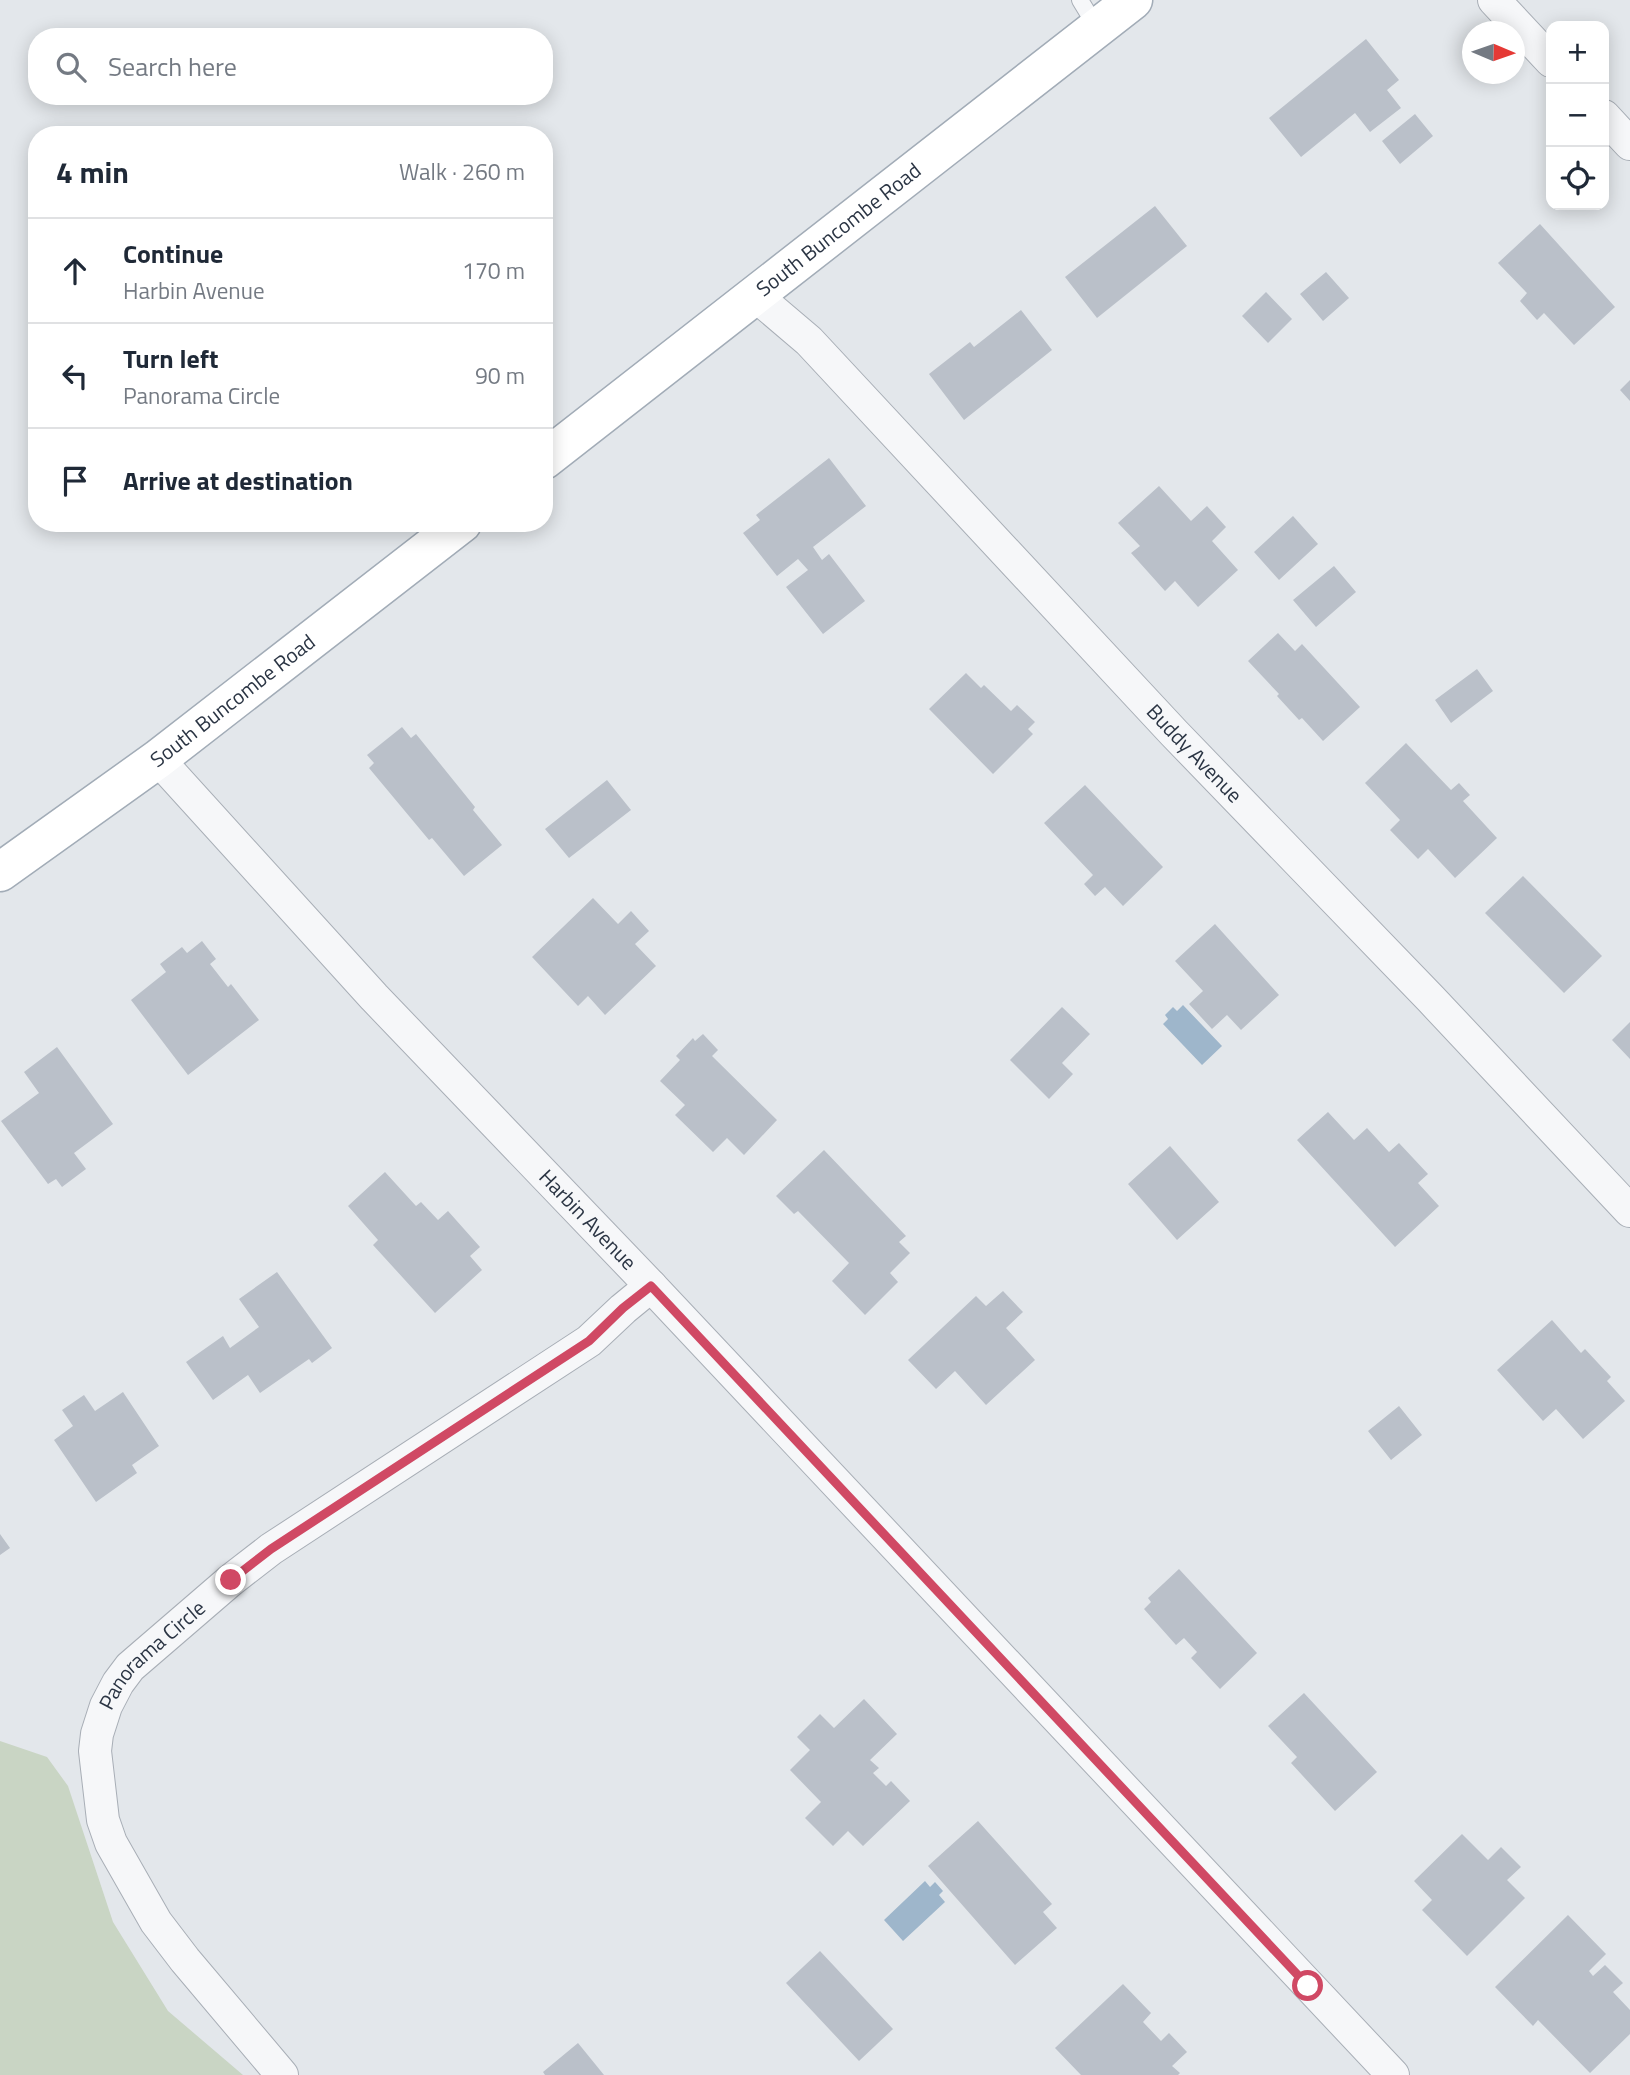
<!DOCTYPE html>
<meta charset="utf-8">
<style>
:root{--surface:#fff;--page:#f2f2f3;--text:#1f2937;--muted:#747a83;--line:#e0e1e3}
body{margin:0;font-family:"Titillium Web",sans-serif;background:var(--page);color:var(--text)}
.controls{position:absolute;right:21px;top:21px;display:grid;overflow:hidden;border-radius:14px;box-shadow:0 4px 18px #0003}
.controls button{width:63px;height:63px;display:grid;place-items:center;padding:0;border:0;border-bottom:2px solid var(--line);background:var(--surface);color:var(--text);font:35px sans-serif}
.compass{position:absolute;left:1462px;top:21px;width:63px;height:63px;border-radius:50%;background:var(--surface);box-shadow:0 4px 18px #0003;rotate:92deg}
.stop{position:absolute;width:21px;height:21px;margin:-16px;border:5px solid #d04964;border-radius:50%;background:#fff}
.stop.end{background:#d04964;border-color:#fff;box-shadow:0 2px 7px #0008}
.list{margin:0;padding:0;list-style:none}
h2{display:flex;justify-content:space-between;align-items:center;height:91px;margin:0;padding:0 28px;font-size:30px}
h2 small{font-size:23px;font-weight:400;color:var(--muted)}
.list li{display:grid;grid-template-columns:46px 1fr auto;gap:21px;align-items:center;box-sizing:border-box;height:105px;padding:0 28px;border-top:2px solid var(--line)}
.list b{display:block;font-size:26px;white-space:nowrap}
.list p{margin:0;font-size:23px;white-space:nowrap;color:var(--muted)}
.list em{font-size:23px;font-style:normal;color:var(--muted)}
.icon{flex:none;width:38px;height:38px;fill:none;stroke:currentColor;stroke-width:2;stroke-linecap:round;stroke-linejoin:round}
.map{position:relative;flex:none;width:1630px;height:2075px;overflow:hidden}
.search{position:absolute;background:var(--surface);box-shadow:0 4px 18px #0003;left:28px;top:28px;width:525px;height:77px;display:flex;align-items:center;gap:18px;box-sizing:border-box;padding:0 24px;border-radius:28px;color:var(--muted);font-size:26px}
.panel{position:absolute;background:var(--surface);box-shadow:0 4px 18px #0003;left:28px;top:126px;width:525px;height:406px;border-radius:28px}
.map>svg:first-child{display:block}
</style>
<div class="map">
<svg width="1630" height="2075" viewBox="0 0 1630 2075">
<rect width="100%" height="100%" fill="#e3e7eb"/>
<path fill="#c9d5c4" d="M0,1741L47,1757L68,1786L113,1922L168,2011L243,2075H0Z"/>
<path fill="#9eb6cb" d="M1183,1005L1222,1046L1202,1065L1163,1024L1168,1019L1165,1015L1173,1007L1177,1011Z
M925,1881L930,1887L935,1882L943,1891L939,1895L945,1902L903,1941L884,1920Z"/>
<path fill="#bac0c9" d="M1366,39L1399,80L1387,90L1401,108L1370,132L1355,113L1301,157L1269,118Z
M1415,114L1433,136L1400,164L1382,141Z
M1155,206L1187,246L1097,318L1065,277Z
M1540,224L1615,307L1574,345L1544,313L1537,320L1520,301L1527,293L1498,263Z
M1326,272L1349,298L1323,321L1300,294Z
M1266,292L1292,319L1268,343L1242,316Z
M1021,310L1052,350L964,420L929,374L970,342L974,347Z
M1630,380V401L1620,390Z
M829,458L866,506L813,547L822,560L829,554L865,601L823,634L786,587L808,570L798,559L777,576L743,533L760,520L756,515Z
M1159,486L1191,521L1207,506L1226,527L1212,541L1238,570L1198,607L1175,581L1165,591L1131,553L1140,546L1118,523Z
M1293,516L1318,544L1279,580L1254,552Z
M1334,566L1356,592L1316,627L1293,600Z
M1278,633L1295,651L1302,644L1360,707L1323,741L1302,718L1299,720L1277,696L1279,694L1248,661Z
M1477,669L1493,691L1451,723L1435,700Z
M966,673L981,688L984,685L1011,711L1017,705L1035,722L1028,729L1033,734L993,774L929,709Z
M402,727L411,738L416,734L475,807L473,810L502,845L464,876L432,838L429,840L369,768L374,763L367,755Z
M1406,743L1451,790L1459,783L1470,795L1463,801L1497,838L1455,878L1428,849L1418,859L1390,830L1400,820L1365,783Z
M607,780L631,810L569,858L545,829Z
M1085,785L1163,867L1123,906L1105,887L1095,896L1084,884L1093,875L1044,823Z
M1523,876L1602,956L1564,993L1485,913Z
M593,898L618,924L631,911L649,931L635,944L656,966L605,1015L588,996L578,1006L532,957Z
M1215,924L1279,995L1241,1030L1227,1015L1212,1029L1189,1004L1203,991L1175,961Z
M202,941L216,959L210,964L228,987L231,984L259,1020L188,1075L131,1000L166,972L160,964L182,947L187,953Z
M1062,1007L1090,1034L1062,1063L1073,1074L1049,1099L1010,1060Z
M1630,1022V1059L1612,1040Z
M703,1034L718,1050L712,1056L777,1120L744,1155L727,1138L713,1152L675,1115L685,1105L660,1081L680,1060L676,1056L693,1038L695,1041Z
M57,1047L113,1124L74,1153L86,1169L62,1187L56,1179L48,1184L1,1121L39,1093L24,1072Z
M1328,1112L1354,1140L1367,1128L1389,1152L1399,1143L1428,1174L1418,1183L1439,1206L1395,1247L1297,1140Z
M1170,1146L1219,1202L1177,1240L1128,1184Z
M824,1150L906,1236L899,1242L910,1253L890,1273L898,1282L865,1315L832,1281L849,1263L798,1211L794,1214L776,1196Z
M385,1172L416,1206L421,1202L438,1220L448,1211L480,1247L470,1256L482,1270L435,1313L373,1245L378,1240L348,1206Z
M277,1272L332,1348L312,1363L309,1359L260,1393L248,1375L213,1400L186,1362L223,1336L230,1348L259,1327L239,1299Z
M1003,1291L1023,1312L1006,1328L1035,1360L986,1405L955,1371L936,1389L908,1360L976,1296L986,1306Z
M1552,1320L1581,1353L1585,1349L1611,1377L1607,1381L1625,1401L1583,1439L1556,1409L1543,1421L1497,1370Z
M123,1392L159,1446L132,1465L137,1473L96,1502L54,1440L73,1426L62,1410L84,1395L95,1411Z
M1399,1406L1422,1435L1391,1460L1368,1431Z
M0,1534L10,1548L0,1555Z
M1179,1569L1257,1653L1220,1689L1191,1658L1197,1652L1184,1638L1176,1645L1144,1609L1151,1602L1148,1598Z
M1304,1693L1377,1772L1335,1811L1291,1763L1297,1757L1268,1726Z
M864,1699L897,1734L870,1760L879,1768L873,1773L886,1786L891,1781L910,1801L863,1846L848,1831L833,1846L805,1818L821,1802L790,1770L810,1750L797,1737L820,1714L834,1728Z
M978,1821L1052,1904L1043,1912L1057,1928L1015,1965L928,1866Z
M1462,1834L1488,1860L1501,1847L1521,1867L1507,1880L1525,1898L1467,1956L1422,1910L1432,1900L1414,1881Z
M1568,1915L1606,1954L1589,1971L1593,1976L1605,1965L1623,1983L1613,1992L1630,2010V2034L1590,2073L1538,2020L1533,2026L1495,1987Z
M820,1951L893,2029L859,2061L786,1983Z
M1123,1984L1151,2013L1143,2022L1161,2041L1169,2033L1187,2052L1172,2066L1180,2073L1178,2075H1081L1055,2048Z
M578,2043L604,2075H545L543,2072Z"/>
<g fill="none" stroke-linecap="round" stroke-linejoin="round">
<defs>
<path id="lane" d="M1080,0L1097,28"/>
<g id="street">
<path d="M1494,0L1551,61"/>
<path d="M1604,116L1630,144"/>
<path id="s1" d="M756,296L809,341L1174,733L1431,999L1630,1211"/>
<path id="s2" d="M158,759L374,997L651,1286L1393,2075"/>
<path id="s3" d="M282,2075L185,1960L156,1922L111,1843L103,1820L95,1751L97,1734L106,1706L118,1683L130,1667L231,1580L271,1549L589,1341L623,1309L651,1286"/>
</g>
<g id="primary">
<path id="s4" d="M544,460L1133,0"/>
<path id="s5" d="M0,872L158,759L462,523"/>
</g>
</defs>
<use href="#lane" stroke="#a8aeb6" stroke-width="18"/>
<use href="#street" stroke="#a8aeb6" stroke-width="34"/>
<use href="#primary" stroke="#a2acb7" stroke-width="41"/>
<use href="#lane" stroke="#f6f7f9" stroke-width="16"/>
<use href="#street" stroke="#f6f7f9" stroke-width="32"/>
<use href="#primary" stroke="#fff" stroke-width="38"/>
</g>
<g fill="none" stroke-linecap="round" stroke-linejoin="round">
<path stroke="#d04964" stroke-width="9" d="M231,1580L271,1549L589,1341L623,1308L651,1286L1308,1986"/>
</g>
<g text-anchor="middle" stroke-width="6" stroke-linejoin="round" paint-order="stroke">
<g font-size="21" fill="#2b3544" stroke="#f3f6f8">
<text dy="7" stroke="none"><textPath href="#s4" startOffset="374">South Buncombe Road</textPath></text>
<text dy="7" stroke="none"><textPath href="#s5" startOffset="289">South Buncombe Road</textPath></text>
<text dy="7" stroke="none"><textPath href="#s1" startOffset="634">Buddy Avenue</textPath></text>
<text dy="7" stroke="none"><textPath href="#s2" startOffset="630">Harbin Avenue</textPath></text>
<text dy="7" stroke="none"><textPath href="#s3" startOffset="499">Panorama Circle</textPath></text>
</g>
</g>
</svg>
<div class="controls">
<button>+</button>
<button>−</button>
<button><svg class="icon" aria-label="locate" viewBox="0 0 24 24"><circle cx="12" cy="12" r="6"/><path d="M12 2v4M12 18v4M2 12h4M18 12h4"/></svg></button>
</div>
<svg class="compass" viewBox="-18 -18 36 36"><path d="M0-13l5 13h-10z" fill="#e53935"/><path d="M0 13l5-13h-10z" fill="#747a83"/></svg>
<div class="stop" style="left:1308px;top:1986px"></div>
<div class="stop end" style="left:231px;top:1580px"></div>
<div class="search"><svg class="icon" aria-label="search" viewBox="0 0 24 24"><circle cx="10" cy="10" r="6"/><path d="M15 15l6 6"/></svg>Search here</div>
<section class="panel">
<h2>4 min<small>Walk · 260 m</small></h2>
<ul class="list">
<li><svg class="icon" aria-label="ahead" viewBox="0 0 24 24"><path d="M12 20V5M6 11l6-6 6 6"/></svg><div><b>Continue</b><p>Harbin Avenue</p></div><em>170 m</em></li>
<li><svg class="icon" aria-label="left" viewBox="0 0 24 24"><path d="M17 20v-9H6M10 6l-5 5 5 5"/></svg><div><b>Turn left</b><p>Panorama Circle</p></div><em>90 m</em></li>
<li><svg class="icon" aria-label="arrive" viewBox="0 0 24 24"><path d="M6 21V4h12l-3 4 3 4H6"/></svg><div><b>Arrive at destination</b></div></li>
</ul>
</section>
</div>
